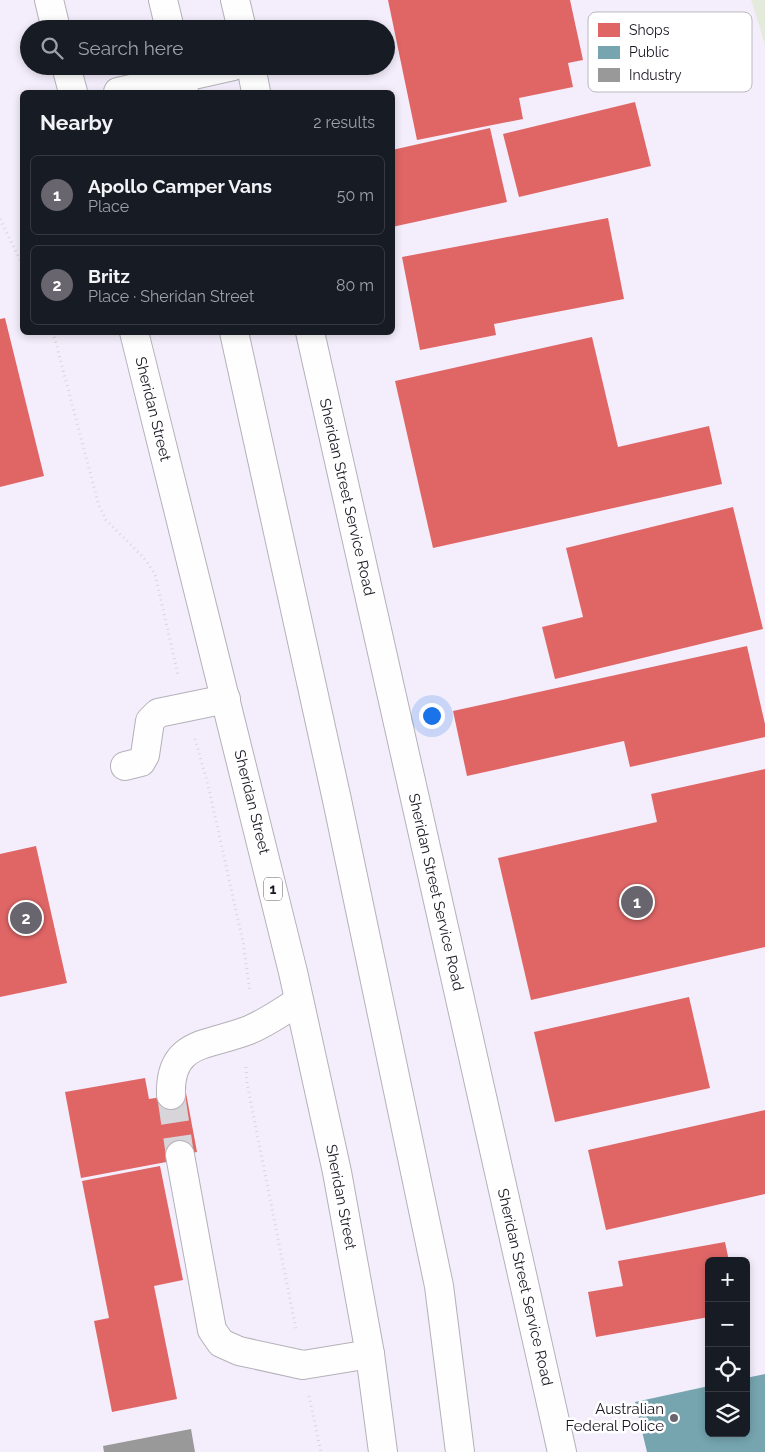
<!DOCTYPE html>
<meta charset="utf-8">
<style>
:root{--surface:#171b24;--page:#242831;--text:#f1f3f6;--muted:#9ea1a6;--line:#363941;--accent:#69656e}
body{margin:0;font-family:Raleway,sans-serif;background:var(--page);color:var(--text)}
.controls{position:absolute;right:15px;bottom:15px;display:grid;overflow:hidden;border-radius:8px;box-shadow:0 2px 8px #0003}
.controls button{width:45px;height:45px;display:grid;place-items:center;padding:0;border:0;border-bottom:1px solid var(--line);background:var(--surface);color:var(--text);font:25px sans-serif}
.you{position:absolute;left:431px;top:715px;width:18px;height:18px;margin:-12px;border:4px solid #fff;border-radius:50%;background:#1a73e8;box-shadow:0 0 0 8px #1a73e833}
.badge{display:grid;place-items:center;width:32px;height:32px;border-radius:50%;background:var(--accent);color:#fff;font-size:16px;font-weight:700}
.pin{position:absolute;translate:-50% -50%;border:2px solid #fff;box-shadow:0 1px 5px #0006}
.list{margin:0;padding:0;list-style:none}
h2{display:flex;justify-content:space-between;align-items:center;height:65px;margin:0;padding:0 20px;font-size:21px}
h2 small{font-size:16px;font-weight:400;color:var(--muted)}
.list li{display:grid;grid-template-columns:32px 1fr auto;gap:15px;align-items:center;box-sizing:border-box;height:80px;margin:0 10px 10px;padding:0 10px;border:1px solid var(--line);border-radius:8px}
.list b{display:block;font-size:19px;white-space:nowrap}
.list p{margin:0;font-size:16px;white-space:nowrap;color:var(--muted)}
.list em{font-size:16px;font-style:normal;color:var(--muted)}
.icon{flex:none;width:28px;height:28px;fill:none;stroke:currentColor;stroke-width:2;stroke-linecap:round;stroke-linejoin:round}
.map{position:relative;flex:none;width:765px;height:1452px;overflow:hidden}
.search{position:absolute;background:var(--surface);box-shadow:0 2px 8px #0003;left:20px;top:20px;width:375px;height:55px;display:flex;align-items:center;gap:12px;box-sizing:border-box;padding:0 18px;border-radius:28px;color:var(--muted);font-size:19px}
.panel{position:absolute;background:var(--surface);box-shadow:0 2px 8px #0003;left:20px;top:90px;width:375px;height:245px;border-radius:8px}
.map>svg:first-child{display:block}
</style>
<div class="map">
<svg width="765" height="1452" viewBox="0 0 765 1452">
<rect width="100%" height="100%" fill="#f9f7fb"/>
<path fill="#f4eefc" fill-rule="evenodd" d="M0,0H751L765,45V1452H0ZM29,29H386V66H29ZM22,92H392V332H22ZM709,1261H746V1433H709Z"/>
<path fill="#e5ebdc" d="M751,0H765V45Z"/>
<path fill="#e06666" d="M388,0H570L583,60L568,63L573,87L519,98L523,119L417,140Z
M635,102L651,166L519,197L503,134Z
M490,128L507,202L392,227V150Z
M608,218L624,299L494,324L496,335L420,350L402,257Z
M5,318L44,476L0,487V319Z
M592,337L618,447L709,426L722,484L433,548L395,381Z
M733,507L763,629L555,679L542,627L583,617L566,548Z
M747,646L765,724V737L630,767L624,741L467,776L453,711Z
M765,769V947L531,1000L498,858L657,822L651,794Z
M36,846L67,983L0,997V854Z
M689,997L710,1088L555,1122L534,1032Z
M145,1078L149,1099L186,1093L197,1152L176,1156L177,1160L81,1178L65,1092Z
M765,1110V1194L606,1230L588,1150Z
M160,1166L183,1280L154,1286L177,1399L112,1412L94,1321L109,1318L82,1181Z
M725,1242L729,1261H709V1317L596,1337L588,1292L623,1286L618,1261Z"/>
<path fill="#76a5af" d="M765,1374V1452H647L635,1402L709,1386V1433H746V1378Z"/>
<path fill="#999" d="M191,1429L195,1452H104L103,1446Z"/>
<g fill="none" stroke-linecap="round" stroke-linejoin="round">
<path stroke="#d8d5da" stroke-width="28" stroke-dasharray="28 14" stroke-linecap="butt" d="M171,1095L180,1155"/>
<defs>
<path id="minor" d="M235,0L242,29
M251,66L256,92
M118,92L233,66
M310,332L562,1452
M125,766L141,762L145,755L150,721L158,713L226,699
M171,1095C169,1040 209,1046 249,1030C266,1023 283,1011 299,1001
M180,1155L212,1330L221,1343L239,1351L303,1365L370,1354"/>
<path id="highway" d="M49,0L56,29
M163,0L170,29
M66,66L73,92
M178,66L184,92
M134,332L293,972L337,1172L370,1354L383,1452
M234,332L337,800L439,1286L460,1452"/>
</defs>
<use href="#minor" stroke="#b4b1b8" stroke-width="30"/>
<use href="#highway" stroke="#b4b1b8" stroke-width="30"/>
<path stroke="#d7d6d8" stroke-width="3" stroke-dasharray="1 4" stroke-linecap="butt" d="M0,219L22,264
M53,332L99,506L106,520L144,558L155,574L178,675
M195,739L208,785L243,942L250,991
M246,1067L247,1083L296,1329
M309,1396L321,1452"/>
<use href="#minor" stroke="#fefefe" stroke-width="28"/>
<use href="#highway" stroke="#fefefe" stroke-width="28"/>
</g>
<circle fill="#69656e" stroke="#fff" stroke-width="2" cx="674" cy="1418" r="5"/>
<g text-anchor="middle" stroke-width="5" stroke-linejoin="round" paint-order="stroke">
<rect fill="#fff" stroke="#605d64" stroke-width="1" x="264" y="877.5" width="18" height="23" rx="4"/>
<g font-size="14" font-weight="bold" fill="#1c1722">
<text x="273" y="894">1</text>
</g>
<g font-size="15" fill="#1c1722" stroke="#fff">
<text transform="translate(153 409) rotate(76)" y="5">Sheridan Street</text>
<text transform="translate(347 497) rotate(77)" y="5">Sheridan Street Service Road</text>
<text transform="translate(252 802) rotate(76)" y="5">Sheridan Street</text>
<text transform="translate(436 892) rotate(77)" y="5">Sheridan Street Service Road</text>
<text transform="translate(341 1197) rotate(79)" y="5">Sheridan Street</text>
<text transform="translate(525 1287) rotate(77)" y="5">Sheridan Street Service Road</text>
</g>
<g font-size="15" fill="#1c1722" stroke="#fff" text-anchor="end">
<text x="664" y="1414">Australian<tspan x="664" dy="17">Federal Police</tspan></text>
</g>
</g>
<rect x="588" y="12" width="164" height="80" rx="8" fill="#fff" stroke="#bbb9bd" stroke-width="1"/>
<rect x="598" y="23" width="22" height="14" fill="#e06666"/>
<rect x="598" y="46" width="22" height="13" fill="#76a5af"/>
<rect x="598" y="68" width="22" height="14" fill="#999"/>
<g font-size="14" fill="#1c1722">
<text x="629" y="35">Shops</text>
<text x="629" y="57">Public</text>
<text x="629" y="80">Industry</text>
</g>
</svg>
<div class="controls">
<button>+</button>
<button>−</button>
<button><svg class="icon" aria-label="locate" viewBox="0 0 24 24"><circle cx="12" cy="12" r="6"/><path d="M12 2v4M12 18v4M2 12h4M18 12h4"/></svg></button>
<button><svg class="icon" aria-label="layers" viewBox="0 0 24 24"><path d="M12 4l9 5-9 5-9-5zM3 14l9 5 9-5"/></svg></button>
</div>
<div class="you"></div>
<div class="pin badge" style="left:637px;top:902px">1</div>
<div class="pin badge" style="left:26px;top:918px">2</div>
<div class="search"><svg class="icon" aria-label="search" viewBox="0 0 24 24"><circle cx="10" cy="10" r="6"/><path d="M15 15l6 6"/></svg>Search here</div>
<section class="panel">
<h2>Nearby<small>2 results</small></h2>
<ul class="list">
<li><span class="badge">1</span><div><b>Apollo Camper Vans</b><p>Place</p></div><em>50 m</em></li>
<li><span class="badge">2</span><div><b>Britz</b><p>Place · Sheridan Street</p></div><em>80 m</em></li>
</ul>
</section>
</div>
